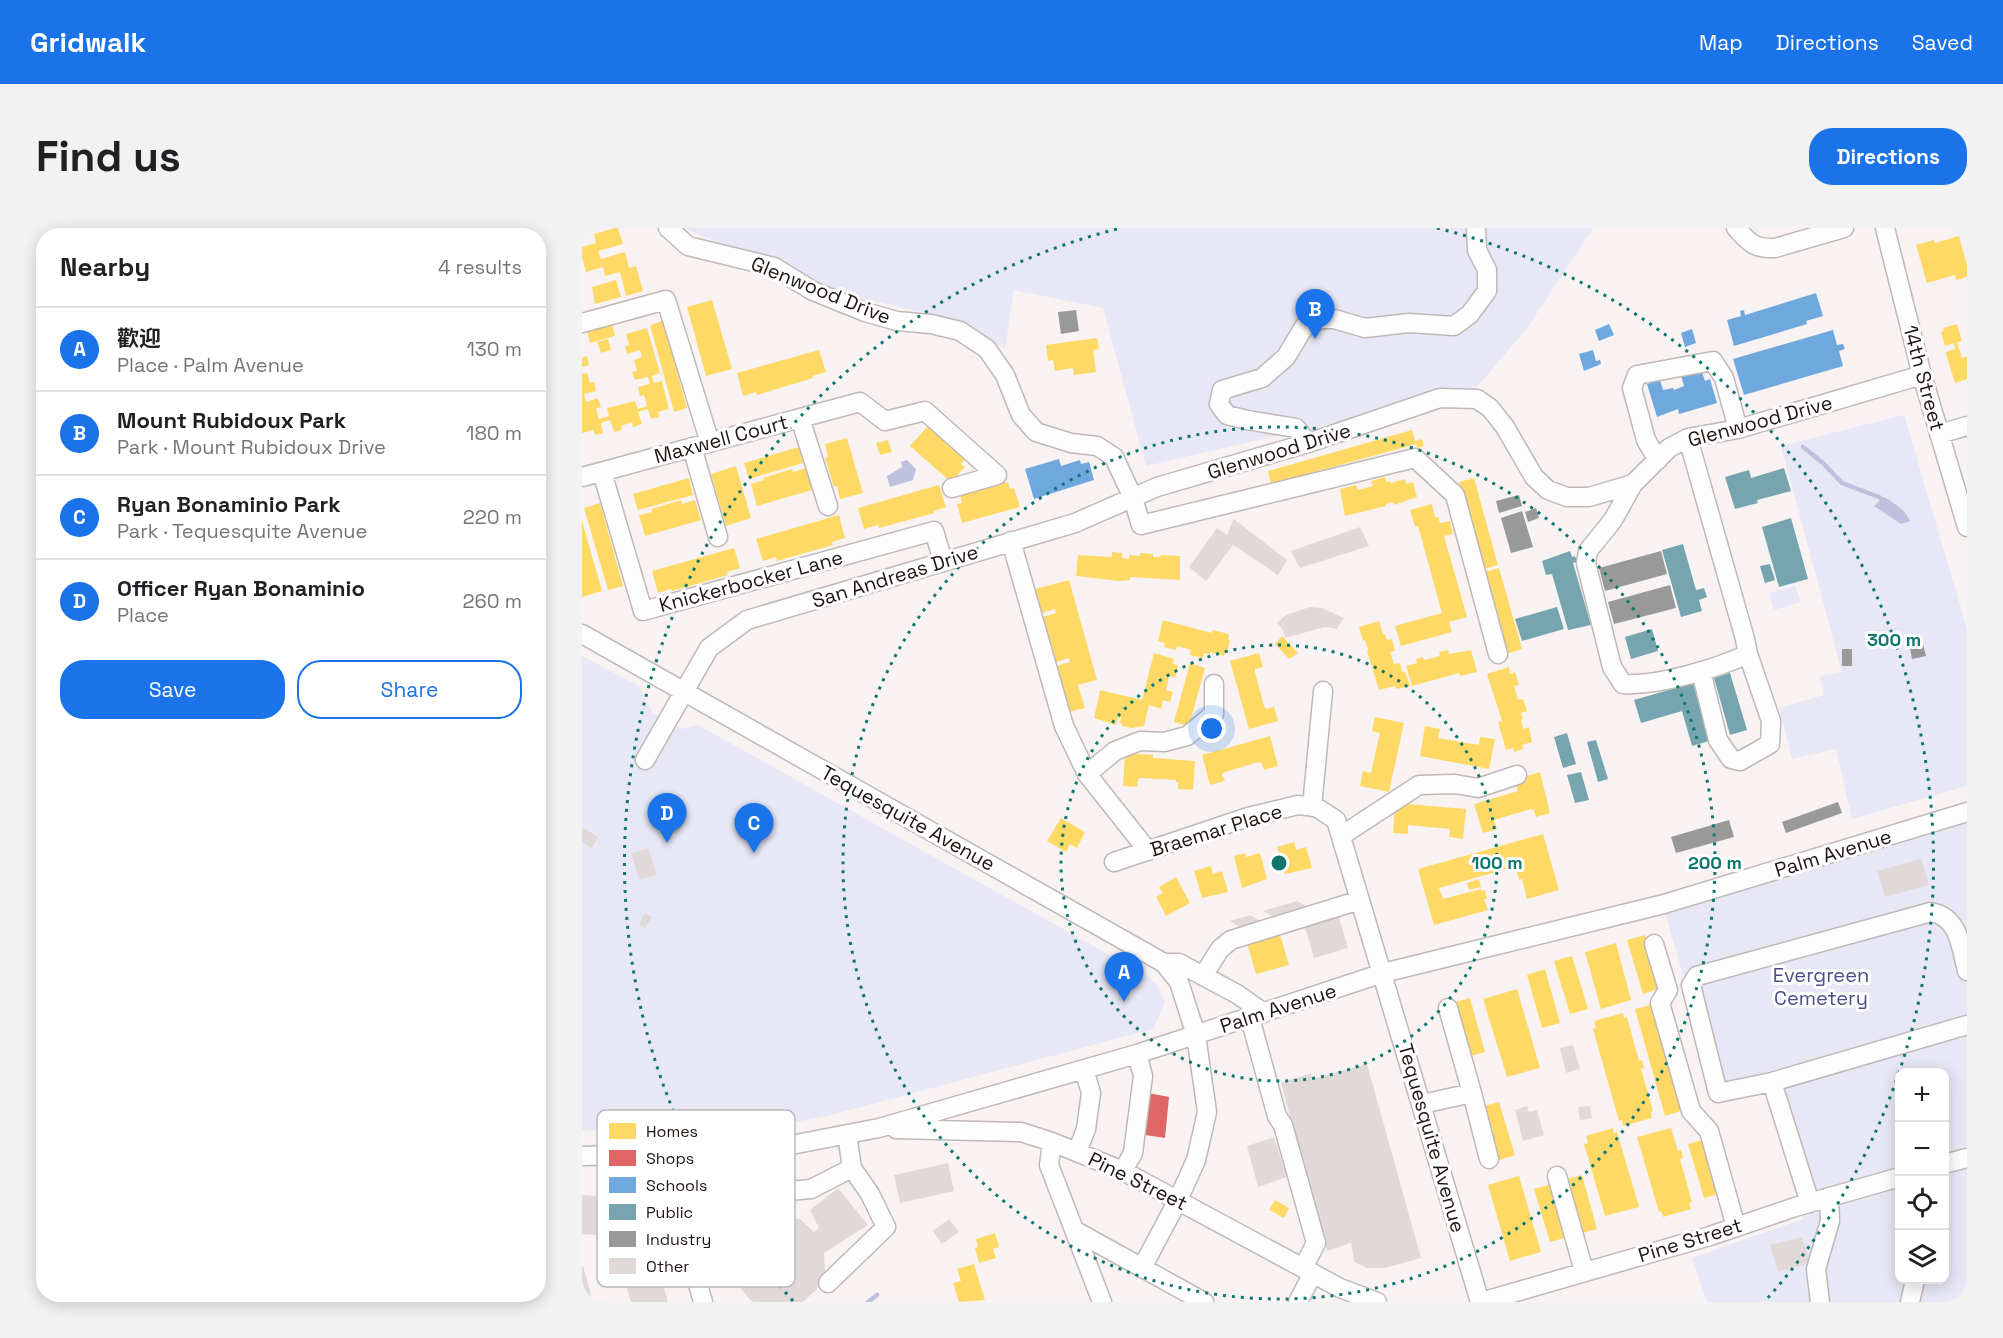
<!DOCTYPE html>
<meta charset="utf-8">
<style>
:root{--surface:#fff;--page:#f2f2f2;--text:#202124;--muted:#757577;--line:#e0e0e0;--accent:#1a73e8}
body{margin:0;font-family:"Space Grotesk","Noto Sans SC",sans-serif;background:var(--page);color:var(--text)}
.controls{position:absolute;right:18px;bottom:18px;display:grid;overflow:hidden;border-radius:12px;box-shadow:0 3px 15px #0003}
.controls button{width:54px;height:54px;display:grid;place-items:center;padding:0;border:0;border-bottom:2px solid var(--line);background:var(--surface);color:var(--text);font:30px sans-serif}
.you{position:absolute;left:630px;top:501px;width:21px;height:21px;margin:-15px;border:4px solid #fff;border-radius:50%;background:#1a73e8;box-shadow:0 0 0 9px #1a73e833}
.badge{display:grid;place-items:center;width:39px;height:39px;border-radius:50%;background:var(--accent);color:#fff;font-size:20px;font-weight:700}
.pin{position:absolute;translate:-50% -50px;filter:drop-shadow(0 2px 3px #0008)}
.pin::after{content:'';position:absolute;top:32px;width:21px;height:18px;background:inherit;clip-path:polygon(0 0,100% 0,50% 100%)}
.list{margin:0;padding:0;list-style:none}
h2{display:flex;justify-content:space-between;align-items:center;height:78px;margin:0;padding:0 24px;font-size:26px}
h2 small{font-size:20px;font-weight:400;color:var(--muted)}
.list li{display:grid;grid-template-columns:39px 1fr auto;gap:18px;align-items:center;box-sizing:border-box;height:84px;padding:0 24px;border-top:2px solid var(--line)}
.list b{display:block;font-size:22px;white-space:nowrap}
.list p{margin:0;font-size:20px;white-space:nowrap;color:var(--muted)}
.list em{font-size:20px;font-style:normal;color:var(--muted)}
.actions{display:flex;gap:12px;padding:18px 24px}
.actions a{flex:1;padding:14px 0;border:2px solid var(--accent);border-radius:24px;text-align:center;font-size:21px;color:var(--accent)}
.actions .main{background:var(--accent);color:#fff}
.icon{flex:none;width:33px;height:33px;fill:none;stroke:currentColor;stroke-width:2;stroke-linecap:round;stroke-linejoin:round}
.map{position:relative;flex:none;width:1385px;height:1074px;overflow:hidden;border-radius:24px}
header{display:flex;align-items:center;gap:36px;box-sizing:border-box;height:84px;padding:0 30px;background:var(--accent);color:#fff}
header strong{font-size:28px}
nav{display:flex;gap:33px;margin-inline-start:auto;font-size:21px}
.intro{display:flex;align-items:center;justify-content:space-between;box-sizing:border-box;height:144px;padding:0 36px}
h1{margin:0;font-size:42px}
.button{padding:15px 27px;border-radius:24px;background:var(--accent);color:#fff;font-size:21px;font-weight:700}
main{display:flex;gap:36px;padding:0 36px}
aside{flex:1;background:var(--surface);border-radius:24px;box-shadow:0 3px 15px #0003}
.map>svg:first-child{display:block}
</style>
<header>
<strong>Gridwalk</strong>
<nav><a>Map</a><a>Directions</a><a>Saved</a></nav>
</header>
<div class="intro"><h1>Find us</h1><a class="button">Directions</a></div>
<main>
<aside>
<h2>Nearby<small>4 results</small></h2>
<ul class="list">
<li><span class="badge">A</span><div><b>歡迎</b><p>Place · Palm Avenue</p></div><em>130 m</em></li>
<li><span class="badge">B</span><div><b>Mount Rubidoux Park</b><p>Park · Mount Rubidoux Drive</p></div><em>180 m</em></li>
<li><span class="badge">C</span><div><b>Ryan Bonaminio Park</b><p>Park · Tequesquite Avenue</p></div><em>220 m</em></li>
<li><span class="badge">D</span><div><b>Officer Ryan Bonaminio</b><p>Place</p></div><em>260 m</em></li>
</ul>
<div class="actions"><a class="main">Save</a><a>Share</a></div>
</aside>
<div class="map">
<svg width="1385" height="1074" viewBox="0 0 1385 1074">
<rect width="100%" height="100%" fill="#f8f3f2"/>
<path fill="#e7e7f5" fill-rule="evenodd" d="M101,0H1011L944,102L891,163L564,238L521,80L432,62L423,120L350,86L273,69Z
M1322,187L1385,401V558L1270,591L1254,521L1210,531L1197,480L1242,467L1238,448L1260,444L1199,218Z
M1213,357L1219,374L1192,382L1187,365Z
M0,428L57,458L71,485L101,501L116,497L565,748L575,757L583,774L571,801L249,887L164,904L65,907L0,902Z
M1385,587V1074H1125L1110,1030L1221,991L1186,862L1134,870L1083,683ZM1318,844H1362V1052H1318Z"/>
<path fill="#bec0de" d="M325,232L334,241L331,252L308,259L305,248L320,239L319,234Z
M1302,269C1312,275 1324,282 1328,293L1319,296L1292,278Z"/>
<path fill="#ffd966" d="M33,0H36L41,16L16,23L19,31L43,24L47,40L54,38L61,63L44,68L38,44L23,48L21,39L4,44L0,29V19L14,15L12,6Z
M1377,8L1385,37V49L1374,52L1373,47L1345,55L1334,17L1352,12L1353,15Z
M34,52L39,69L13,76L10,59Z
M130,72L150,141L124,148L105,79Z
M81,93L105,180L92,184L68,97Z
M30,95L33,108L8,115L5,102Z
M1375,96L1380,113L1375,114L1380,130L1385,128V151L1373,155L1364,126V124L1373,121L1372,115L1363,118L1359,104L1362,103L1361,100Z
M65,100L78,145L70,148L72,155L80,153L87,181L76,184L77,189L69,191L66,181L56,184L60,196L51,199L50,194L39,198L40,202L32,204L28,192L19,195L21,205L13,207L11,202L0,205V146L5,145L8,155L12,154L14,163L2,166L4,174L16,170L19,179L14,180L17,191L27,188L25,180L53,173L56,181L65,178L62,167L58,168L56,159L68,156L66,149L53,152L50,144L55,143L52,132L60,129L58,122L45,126L43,118L47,117L44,106Z
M515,110L517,121L511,122L514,144L492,147L491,140L473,143L471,132L466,133L464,117Z
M26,111L29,122L19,125L15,114Z
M237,122L244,144L230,148L231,150L175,167L174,164L161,168L155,145Z
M5,128L7,137L0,139V130Z
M346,198L384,230L379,236L383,239L369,254L328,218Z
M830,202L833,213L840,211L842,218L835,220L834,216L689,256L686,243Z
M265,210L281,265L258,271L255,258L252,259L243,230L246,229L243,216Z
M306,212L310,224L298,227L294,215Z
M217,219L221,235L167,251L162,235Z
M154,238L169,290L144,298L129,246Z
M224,240L230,262L175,278L169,256L182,252L181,250L210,241L211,244Z
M803,249L804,254L809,253V255L823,251L824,256L831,254L835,269L812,277L811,274L804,276V278L763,288L758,261L774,257L776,262L791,258L789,253Z
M107,250L111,267L56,282L51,266Z
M892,250L916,337L901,341L877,254Z
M426,254L428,261L432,260L438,279L380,295L375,276L380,275L378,267Z
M357,257L364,279L352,283V285L297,300L296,297L282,301L276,280Z
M99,272L100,276L113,272L119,292L63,308L57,287L70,284L69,281Z
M18,275L41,358L26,362L2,280Z
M850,276L853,289H856L858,295L868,293L871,306L862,308L885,389L867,394L870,404L819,418L813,398L860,385L836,298L833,299L828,282Z
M257,287L263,310L250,314L251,317L195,333L194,329L181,333L174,311Z
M0,293L20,363L0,369Z
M152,320L158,340L145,344L146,347L90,363L89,361L76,365L70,343Z
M530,324L540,325V330L547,331V327L558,328V325L571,326V329H578L579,327L598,328V352L548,349V352L537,353L494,348L496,327L530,329Z
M917,340L940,421L924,426L902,344Z
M487,352L515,452L496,457L503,480L487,484L474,438L488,434L487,430L474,434L461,389L474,385L473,381L460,385L453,361Z
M581,392L630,405L631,402L647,406L646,411L648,412L645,425L643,424L642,428L628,424V427L622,425L621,430L608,427L609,422L595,418L594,422L582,419L583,415L576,413Z
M797,393L801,406H803L805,412L810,411L813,423L808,424L812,436L818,435L820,444L823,443L828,458L814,461L813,458L797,462L785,423L786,422L783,412L781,413L777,399Z
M700,408L716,425L707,431L693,416Z
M866,422L867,426L889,422L895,444L878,448L877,445L830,458L824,438L835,435L834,431L841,429L842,432L858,428L857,424Z
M572,425L592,431L591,436L596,437L593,450L587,448L584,462L591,464L588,474L581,472L579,481L567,477L562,498L550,500L540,498V496L538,495L539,490L536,489L534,497L512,490L518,462L560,472Z
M677,425L681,439L673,441V444L682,478L684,481L692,479L696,493L667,501L648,433Z
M608,435L623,440L607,498L592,494Z
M927,439L928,446L933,444L937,457L932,458L936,472L941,471L945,483L939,485L941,491L939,492L941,501L947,499L950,514L940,517L941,521L932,524L931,520L924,522L916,494L920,493L905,446Z
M793,489L822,495L807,564L778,558L781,543L789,545L798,505L790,503Z
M843,498L858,501L856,510L897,517L898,509L913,511L907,541L838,528Z
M688,508L696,538L682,542L680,535L677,534L643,544L640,546L643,553L628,557L620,527Z
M543,525L571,527V530L613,533L611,562L596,561V554H594V552L559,550L556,551L555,559L541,558Z
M958,544L968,585L954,589L952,582L949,581L912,592L915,601L901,605L892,576L936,563L932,552Z
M813,575L884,581L881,611L867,609L868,601L826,597V606L811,605Z
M479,590L503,604L495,620L488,616L484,624L465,613Z
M961,606L977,662L945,671L940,651L937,652L935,644L937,643L936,638L857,660L861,671L899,661L900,663L903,662L905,671H902L906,682L852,697L836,641Z
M712,614L714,622L724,619L730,640L703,646L695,619Z
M663,625L664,629L678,625L685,651L660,660L652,628Z
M629,638L631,646L640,643L646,664L620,670L612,643Z
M594,649L608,675L584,688L574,669L581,665L577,659Z
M897,651L899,659L887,662L885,655Z
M697,703L707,737L674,746L664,712Z
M1063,707L1079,760L1061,766L1045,712Z
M1034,715L1049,772L1019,781L1003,724Z
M990,728L1006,781L988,786L972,733Z
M963,741L978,795L960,800L945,747Z
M935,761L958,840L925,849L901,771Z
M888,770L903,824L885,829L870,775Z
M1072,776L1102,882L1083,888L1053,781Z
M1041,785L1042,790L1045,789L1057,833L1060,832L1062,840L1059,841L1071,883L1069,884L1070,890L1041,898L1040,892L1037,893L1011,801L1014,800L1012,793Z
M917,874L933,927L915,933L899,879Z
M1031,900L1032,906L1035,904L1057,979L1023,988L1002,916L1006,915L1004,908Z
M1089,900L1096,923L1099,922L1101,930L1098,931L1110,974L1107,975L1109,981L1081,989L1079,983L1077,984L1055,909Z
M1124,911L1139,965L1122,970L1106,916Z
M1000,947L1015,1001L996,1006L981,952Z
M937,948L959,1024L928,1033L906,957Z
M970,956L986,1009L968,1014L952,961Z
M693,972L707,980L702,990L687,982Z
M413,1005L417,1019L411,1021L414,1030L397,1035L393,1020L396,1019L394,1011Z
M392,1036L403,1072L377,1074L371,1055L379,1053L375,1041Z"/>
<path fill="#e06666" d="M566,865L587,869L583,910L563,907Z"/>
<path fill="#6fa8dc" d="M1234,65L1241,88L1224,93L1225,96L1152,118L1145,92L1159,88L1158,83L1162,82L1163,87Z
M1027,96L1032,107L1017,113L1013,102Z
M1110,101L1114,115L1103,119L1099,105Z
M1251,102L1255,117L1261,116L1263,121L1257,123L1261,138L1162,167L1151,131Z
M1011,122L1014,133L1018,132L1019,136L1002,143L997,126Z
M1119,141L1123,153L1128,151L1135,175L1097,186L1096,181L1075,189L1065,156L1078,152L1081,162L1091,160L1092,162L1102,158L1099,147Z
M477,231L479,238L498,232L499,236L507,234L512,252L452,271L443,241Z"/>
<path fill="#76a5af" d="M1202,240L1209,263L1175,272L1176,275L1153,281L1143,249L1167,242L1169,250Z
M1209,290L1226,351L1197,359L1180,299Z
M1101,316L1114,362L1122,360L1125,369L1117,372L1120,383L1099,389L1080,322Z
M988,323L990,329L993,328L995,334L991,335L1009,397L986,402L970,346L964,347L960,333Z
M1188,336L1193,352L1183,355L1178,338Z
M975,379L982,401L940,413L933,391Z
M1070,401L1076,423L1049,431L1043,409Z
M1148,445L1165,502L1148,507L1132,450Z
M1111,455L1127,513L1110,518L1100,483L1059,495L1052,472Z
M985,505L994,536L981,540L972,509Z
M1014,512L1026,551L1016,554L1005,514Z
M999,544L1007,572L993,575L985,547Z"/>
<path fill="#999" d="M494,82L497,103L479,106L476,84Z
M937,267L940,278L917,285L914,273Z
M954,280L957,290L946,294L943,284Z
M940,283L951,319L929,325L919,290Z
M1079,323L1085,346L1023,363L1017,340Z
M1088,357L1094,380L1032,396L1026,374Z
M1340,412L1344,428L1330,431L1327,415Z
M1260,421H1270V438H1260Z
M1256,574L1260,585L1204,605L1200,594Z
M1147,592L1152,609L1094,625L1089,609Z"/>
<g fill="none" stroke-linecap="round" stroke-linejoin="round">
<path stroke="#bec0de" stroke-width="4.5" d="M1221,219L1241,235L1260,255L1297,269L1302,273
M286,1074L295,1067"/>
</g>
<path fill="#e1d9d7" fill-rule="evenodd" d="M652,291L705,332L696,347L651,317L624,353L607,339L635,300L645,307Z
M778,299L787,318L718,340L709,323Z
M728,379L740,380L762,390L755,401L743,399L703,410L701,402L695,395L704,387Z
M94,582L106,588L95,607L84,600Z
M0,599L16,609L10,620L0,614Z
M67,620L74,647L57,651L49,626Z
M1339,631L1347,657L1303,669L1295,643Z
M715,673L732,682L697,692L681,683Z
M63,685L70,689L63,700L57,697Z
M756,686L766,720L732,730L722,696Z
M668,687L684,696L663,702L648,693Z
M991,817L998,841L984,845L978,820Z
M785,836L839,1030L803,1040H785L772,1034L769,1015L745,1023L699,855L729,845L731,851Z
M945,878L947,884L955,882L962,907L941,913L933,882Z
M1008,878L1010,890L998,892L996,879Z
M692,909L705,949L676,959L665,918Z
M366,935L372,963L318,975L312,947Z
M256,960L286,997L242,1025L243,1043L234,1062L221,1074H172L168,1072L155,1056L150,1044L151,1023L160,1004L176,991L197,987L218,991L232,1004L237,1000L228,982ZM200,1016L207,1020L212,1026L214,1033L213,1040L208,1047L201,1050H193L186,1047L181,1041L179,1034L181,1026L186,1020L192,1017Z
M0,967L48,971L51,980L59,977L86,1074H49L30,1008L0,1006Z
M367,991L377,1004L360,1016L351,1003Z
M1220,1009L1228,1035L1196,1044L1188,1017Z
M0,1038H1L11,1074H0Z"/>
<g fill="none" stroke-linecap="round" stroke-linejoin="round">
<defs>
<path id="minor" d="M86,0L106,18L192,39L231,63L283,84L315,93L349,96L378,103L405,121L423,147L439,187L454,204L489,215L515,218L532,229L551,270L559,297L833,230L873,267L916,426
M1154,0C1167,14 1171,21 1193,20L1262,0
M1303,0L1340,147L1385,299
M0,95L84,72L128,215
M218,190L246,278
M1357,206L1385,198
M726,215L714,200L665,192L645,187L637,176L640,162L680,150L704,129L722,99L739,91H752L783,100L827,95L872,98L888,86L905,63V42L895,22L894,0
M110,219L136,309
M1076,232L1064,212L1050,160L1055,147L1131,133L1142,150L1156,201
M20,244L61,383L352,303L361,333
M0,249L278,174L303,193L343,183L415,247L370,260
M1051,256L1031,292L1006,323L1004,335L1030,439L1041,456C1077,458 1133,441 1166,426L1163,411L1106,210
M429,313L482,498L505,546L566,623
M0,406L582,735L597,754L614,807L625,884L614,932L596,972L560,1040
M1119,443L1136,512L1149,531L1158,533L1188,516L1189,493L1166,426
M63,532L127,420L165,392L493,295L575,259L726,215L858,170L895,171L908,180L923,199L952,249L966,262L985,269H1007L1051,256L1087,220L1106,210L1156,201L1340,147
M505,546L533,523L558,513L582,514L605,508L632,486V456
M730,579L741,463
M759,608L837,557L873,556L896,560L935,547
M532,634L666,589L716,577L734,579L754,592L898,1074
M1072,716L1086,762L1078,775L1109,883L1127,903L1154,999
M582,735H597L655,766L682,785
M621,748L638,721L649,712L778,672
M668,790L695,888L701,897L734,1015L721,1040
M1190,854L1136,865L1109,757L1115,748L1349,684C1377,689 1379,719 1385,743
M890,865L907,931
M840,876L890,865L866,780
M314,901L439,904L470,914L541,943L758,1060L795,1074
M470,914L467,937L520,1074
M175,924L189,949L206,963L229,961L270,940L265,907
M495,924L504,901L509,865L502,841
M80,926L121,1074
M0,928L173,924L297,900L555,826L801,745L1082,676L1385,584
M1362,936L1385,930
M541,943L551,925L561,848L555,826
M975,948L1002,1043
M89,958L81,963L78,972L83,979L95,978
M1228,975L1190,854L1385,797
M492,1002L622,1074
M246,1055L304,999L288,966L270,940
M716,1074L731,1045
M899,1074L1128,1008L1213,979L1318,949
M1238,1074L1234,1041L1248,993L1247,969
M1328,1074L1333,1052"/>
</defs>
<use href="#minor" stroke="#bfb8b6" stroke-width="21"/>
<use href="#minor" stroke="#fefdfd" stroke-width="18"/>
</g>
<g fill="none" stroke="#0f766e" stroke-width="3" stroke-dasharray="3 6">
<circle cx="697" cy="635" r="218"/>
<circle cx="697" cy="635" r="436"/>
<path d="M211 1073A654 654 0 0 1 539 0M855 0A654 654 0 0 1 1183 1073"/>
</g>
<g text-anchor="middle" stroke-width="6" stroke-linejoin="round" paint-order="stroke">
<g font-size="20" fill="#1e1512" stroke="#fff">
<text transform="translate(239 62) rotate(22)" y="7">Glenwood Drive</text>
<text transform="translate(1342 150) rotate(75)" y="7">14th Street</text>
<text transform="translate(1178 193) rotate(-15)" y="7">Glenwood Drive</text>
<text transform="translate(139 211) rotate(-15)" y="7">Maxwell Court</text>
<text transform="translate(697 223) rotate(-17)" y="7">Glenwood Drive</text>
<text transform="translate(313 348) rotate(-17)" y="7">San Andreas Drive</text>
<text transform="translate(169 353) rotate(-15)" y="7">Knickerbocker Lane</text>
<text transform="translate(326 590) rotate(29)" y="7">Tequesquite Avenue</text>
<text transform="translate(634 602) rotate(-17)" y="7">Braemar Place</text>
<text transform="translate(1251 625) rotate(-17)" y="7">Palm Avenue</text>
<text transform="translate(696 780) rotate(-18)" y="7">Palm Avenue</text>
<text transform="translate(850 910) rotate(74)" y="7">Tequesquite Avenue</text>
<text transform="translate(556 953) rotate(26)" y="7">Pine Street</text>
<text transform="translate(1108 1012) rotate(-17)" y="7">Pine Street</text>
</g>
<g font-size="20" fill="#4b4e87" stroke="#fff">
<text x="1239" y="754">Evergreen<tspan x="1239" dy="23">Cemetery</tspan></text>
</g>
</g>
<rect x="15" y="882" width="198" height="177" rx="9" fill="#fff" stroke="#bcb9b8" stroke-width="1.5"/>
<rect x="27" y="895" width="27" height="16" fill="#ffd966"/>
<rect x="27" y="922" width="27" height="16" fill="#e06666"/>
<rect x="27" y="949" width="27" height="16" fill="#6fa8dc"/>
<rect x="27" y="976" width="27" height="16" fill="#76a5af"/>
<rect x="27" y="1003" width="27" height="16" fill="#999"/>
<rect x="27" y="1030" width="27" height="16" fill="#e1d9d7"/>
<g font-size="16" fill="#1e1512">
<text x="64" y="909">Homes</text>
<text x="64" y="936">Shops</text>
<text x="64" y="963">Schools</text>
<text x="64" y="990">Public</text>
<text x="64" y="1017">Industry</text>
<text x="64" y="1044">Other</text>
</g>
<circle cx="697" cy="635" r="9" fill="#0f766e" stroke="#fff" stroke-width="3"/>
<g font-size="18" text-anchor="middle" font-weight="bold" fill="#0f766e" stroke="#fff" stroke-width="6" stroke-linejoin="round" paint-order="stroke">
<text x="1312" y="418">300 m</text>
<text x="915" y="641">100 m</text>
<text x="1133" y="641">200 m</text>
</g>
</svg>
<div class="controls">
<button>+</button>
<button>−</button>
<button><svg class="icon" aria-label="locate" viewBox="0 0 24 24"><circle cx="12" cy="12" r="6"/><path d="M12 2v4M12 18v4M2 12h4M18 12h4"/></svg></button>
<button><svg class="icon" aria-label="layers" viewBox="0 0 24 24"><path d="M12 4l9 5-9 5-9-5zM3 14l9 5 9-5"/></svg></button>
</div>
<div class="you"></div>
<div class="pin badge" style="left:542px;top:774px">A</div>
<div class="pin badge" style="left:733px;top:111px">B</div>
<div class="pin badge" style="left:172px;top:625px">C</div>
<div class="pin badge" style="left:85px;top:615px">D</div>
</div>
</main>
